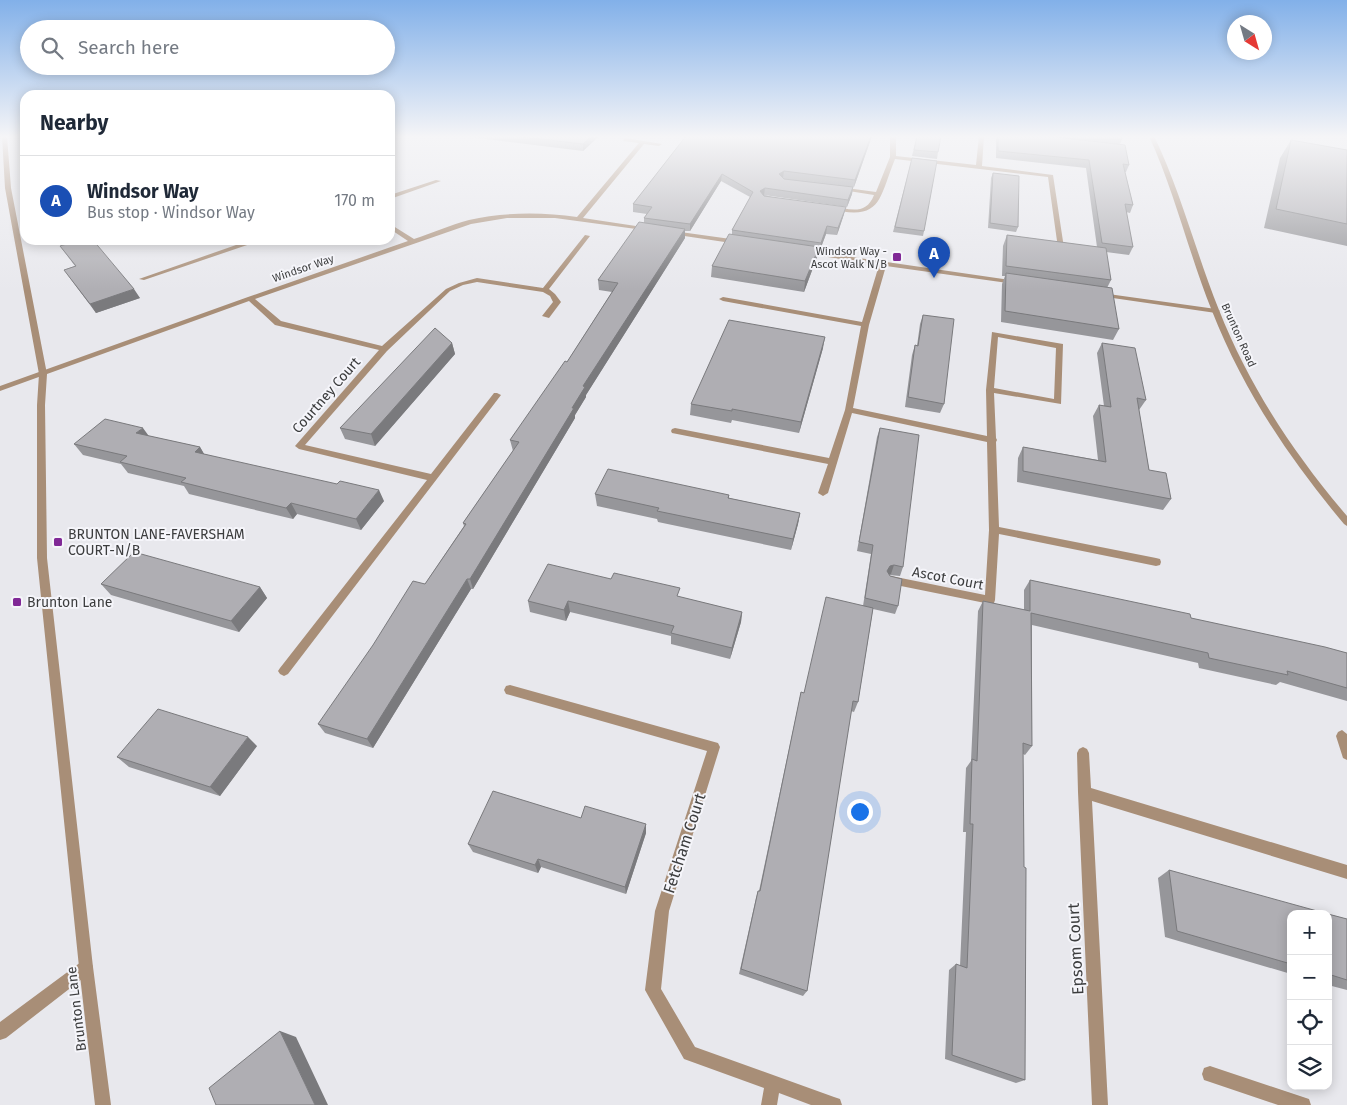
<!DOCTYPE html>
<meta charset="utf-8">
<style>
:root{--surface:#fff;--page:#f6f6f7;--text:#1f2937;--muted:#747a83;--line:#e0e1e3;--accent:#802896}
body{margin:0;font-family:"Fira Sans",sans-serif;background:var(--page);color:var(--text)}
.controls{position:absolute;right:15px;bottom:15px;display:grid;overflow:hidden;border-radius:10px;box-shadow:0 2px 12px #0003}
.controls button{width:45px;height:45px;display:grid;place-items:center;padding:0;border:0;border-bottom:1px solid var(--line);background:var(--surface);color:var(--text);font:25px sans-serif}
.compass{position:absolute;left:1227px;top:15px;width:45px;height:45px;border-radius:50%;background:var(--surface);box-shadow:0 2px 12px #0003;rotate:143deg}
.you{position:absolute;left:859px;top:811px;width:18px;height:18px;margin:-12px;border:4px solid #fff;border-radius:50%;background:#1a73e8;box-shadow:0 0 0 8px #1a73e833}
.badge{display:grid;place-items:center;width:32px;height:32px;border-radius:50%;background:var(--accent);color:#fff;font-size:16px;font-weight:700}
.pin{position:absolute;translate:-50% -41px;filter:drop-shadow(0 1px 2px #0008)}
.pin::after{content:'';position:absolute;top:26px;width:18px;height:15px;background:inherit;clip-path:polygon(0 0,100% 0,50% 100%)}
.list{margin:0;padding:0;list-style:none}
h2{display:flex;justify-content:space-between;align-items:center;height:65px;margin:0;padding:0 20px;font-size:21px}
h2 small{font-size:16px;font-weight:400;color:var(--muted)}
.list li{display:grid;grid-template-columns:32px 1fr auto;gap:15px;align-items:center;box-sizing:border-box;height:90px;padding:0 20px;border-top:1px solid var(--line)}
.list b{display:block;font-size:19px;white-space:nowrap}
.list p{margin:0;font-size:16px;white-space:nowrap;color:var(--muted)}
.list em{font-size:16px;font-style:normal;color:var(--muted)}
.icon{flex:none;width:28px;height:28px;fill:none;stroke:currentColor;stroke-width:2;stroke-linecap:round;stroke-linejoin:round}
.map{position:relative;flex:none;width:1347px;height:1105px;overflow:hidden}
.search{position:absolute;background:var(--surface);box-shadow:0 2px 12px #0003;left:20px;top:20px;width:375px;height:55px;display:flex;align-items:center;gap:12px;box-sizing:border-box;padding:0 18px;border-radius:28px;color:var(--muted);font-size:19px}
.panel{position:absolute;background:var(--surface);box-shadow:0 2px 12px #0003;left:20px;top:90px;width:375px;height:155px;border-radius:15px}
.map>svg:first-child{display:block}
</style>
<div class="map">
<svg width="1347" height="1105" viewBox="0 0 1347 1105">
<rect width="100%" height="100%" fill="#e8e8ed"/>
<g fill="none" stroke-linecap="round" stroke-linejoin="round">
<path fill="#a88e77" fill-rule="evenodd" d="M890,136H896V156L976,165L979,136H984L982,166L1053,175L1064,248L1061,250L1058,248L1048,177L895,159C878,201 882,221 829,209L828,208L831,206C849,209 866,216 874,195L836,189L839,187L876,192L890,157Z
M625,138L662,144L659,146L644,144L583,218L649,228L652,230L651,231L555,218H507L471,224L255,299L281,321L382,346L446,289L459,283L477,278L543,288L585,235L590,236L549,289L555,294L561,302L549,318L542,316L553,302L550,296L543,292L477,282L463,285L450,291L387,351L305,445L431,474L494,393H497L501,395L288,674L284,676L280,674L278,671L280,668L427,480L299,449L295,446L379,350L275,325L249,301L0,391V386L248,297L408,241L390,229V224L414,239C432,233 450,225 469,220C504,212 542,212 577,217L639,143L623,141Z
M436,180L441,181L390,199V195Z
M673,231L738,240L741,242L738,244L671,234L670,233Z
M231,240H238L242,244L253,240H262L144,280L139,279L236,245Z
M804,250L1017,281V283L1015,284L886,266L869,325L853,408L987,436L986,390L992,332L1063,344L1061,404L994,393L996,438L997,440L996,442L999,527L1156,558L1160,559L1161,562L1160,565L1156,566L999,534L995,600L994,603L990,604L891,584L887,583L886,580L887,577L891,576L985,595L989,530L987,442L852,413L828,493L823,496L818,493L828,464L672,433L671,431L672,429L675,428L829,458L845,410L861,326L723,301L719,299L723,297L862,322L879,265L802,253V251ZM998,337L1056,348L1054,399L994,388Z
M1101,293L1216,309L1220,311L1216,313L1099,296L1098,295Z
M510,685L718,743L720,747L669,911L661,989L695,1047L834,1097L840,1099L842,1105H811L779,1093L777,1105H761L764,1088L684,1059L645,990L655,911L707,751L510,695L506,694L504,690L506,686Z
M1342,730L1347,734V760L1343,758L1336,736L1338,732Z
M1083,747L1087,749L1089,753L1091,788L1347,865V879L1092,801L1108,1105H1092L1078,792L1077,753L1079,749Z
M86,960L91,962L93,967L91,972L6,1038L0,1040V1022L81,962Z
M1210,1066L1309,1099L1311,1105H1278L1210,1082L1204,1080L1202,1074L1204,1068Z"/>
<path fill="#a88e77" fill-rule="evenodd" d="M2,136H7L11,188L47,374L45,405L47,558L93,967L111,1105H95L79,967L37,558V405L39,374L5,188Z
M1149,136H1154C1181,192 1196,253 1219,310C1249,386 1294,454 1347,516V526L1344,524C1290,460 1243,390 1212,311C1189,254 1175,193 1149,136Z"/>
</g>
<path fill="#96969a" d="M460,136H599L583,151Z
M672,136H872L854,187L783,178L853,187L852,194L847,207L764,195L844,214L837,235L826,234L820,250H818L817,257L804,292L711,277L712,266L732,234V230L750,197L721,181L690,231H685V238L586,395V397L575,415V418L473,589H471L373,748L325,733L318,724L425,584L464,526L463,523L513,451L510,440L567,362L612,292L599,290L598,280L644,223V218L647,214L633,212V204L685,138Z
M917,136L938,152L937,159L912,156Z
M996,136H1122L1123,137L1120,144L1129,165L1126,172H1125L1133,205L1130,213L1126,212L1133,247L1129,255L1106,252L1111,280L1107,288L1119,329L1113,340L1001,322L1002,284L1005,276H1002L1003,246L1007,235L1097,247L1086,168L996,158Z
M1291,140L1347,150V246L1264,228L1280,158Z
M912,158L924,231L923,236L893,232Z
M993,173L1018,227L1016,232L988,228L991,178Z
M60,246L140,298L96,313L64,270L75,266Z
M923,315L944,404L940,413L905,407L912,355L915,345L917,346L920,324Z
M452,343L455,354L375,446L345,439L340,428Z
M1102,343L1146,400L1139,410L1149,470L1171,499L1163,510L1017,482L1018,458L1023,447L1098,460L1093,416L1099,405L1104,406L1097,353Z
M823,348L799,433L732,420L731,423L690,415L691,404Z
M880,428L903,567L900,576L889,575L898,606L895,614L873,609L858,702L854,712L851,711L807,991L803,996L739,974L756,898L758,891H759L801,692L804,693L863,606L871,554L857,551L877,437Z
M149,436L200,447L204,454L384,501L361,530L297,514L293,519L189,494L184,486L128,473L121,464L83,455L74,444Z
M595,494L729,495V498L800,513L798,524L791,550L658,522L657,519L597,506Z
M1030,580L1191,618L1347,653V701L1280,682L1276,685L1199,668L1198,663L1032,625V746L1025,755L1023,754L1025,1080L1016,1083L945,1059L949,970L956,964L960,966L966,832H963L966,768L971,761L978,611L983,601L1024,610V590Z
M101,584L260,587L267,598L239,632L111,595Z
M680,597L742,612L741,622L730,659L671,644V636L570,612L566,621L530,612L528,601Z
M257,746L220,796L129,767L117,757Z
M581,818L646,824V833L626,894L541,867L538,873L473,852L468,844Z
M1169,870L1291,914V974L1165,937L1158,878Z
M1328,914L1347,919V990L1328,985Z"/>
<path fill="#7a7a7d" d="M591,136H599L583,151V144Z
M871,136H872L854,187L855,180Z
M784,171L783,178L779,174Z
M722,174L721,181L690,231V224Z
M853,187L852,194L847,207L848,200Z
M765,188L764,195L759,198L760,191Z
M846,207L844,214L837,235L838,228Z
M827,226L826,234L820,250L821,243Z
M685,229V238L586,395V397L575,415V418L473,589L470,579L572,408L583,386Z
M819,247L817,257L804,292L805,281Z
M134,289L140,298L96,313L90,304Z
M825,337L823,348L799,433L801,422Z
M452,343L455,354L375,446L371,434Z
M143,428L151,439L136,433Z
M200,447L207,459L195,452Z
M379,490L384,501L361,530L356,519Z
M291,503L297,514L293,519L286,508Z
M800,513L798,524L791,550L793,539Z
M894,565L891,574L887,575V571L890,566Z
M467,579L471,589L373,748L367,739Z
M260,587L267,598L239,632L231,621Z
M568,601L570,612L566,621L564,610Z
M742,612L741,622L730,659L732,648Z
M248,737L257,746L220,796L210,787Z
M646,824V833L626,894L625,887Z
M538,859L541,867L538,873L535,865Z
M280,1031L296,1037L328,1105H315Z"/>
<path fill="#afaeb3" stroke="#7a7a7d" d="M514,136H591L583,144Z
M686,136H871L855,180L784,171L779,174L784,179L853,187L848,200L765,188L760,191L764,196L846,207L838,228L827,226L821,243L732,230L753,192L722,174L690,224L644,218L652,207L633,204Z
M917,136H941L938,152L914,150Z
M998,136H1047L1125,145L1129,165L1123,164L1133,205L1125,204L1133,247L1102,243L1089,160L998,151Z
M1291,140L1347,150V224L1276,209Z
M912,158L937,161L924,231L895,227Z
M993,173L1019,176L1018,227L990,223Z
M639,222L685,229L583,386L585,387L572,408H574L470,579H467L367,739L318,724L373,645L413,581L425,584L466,524L463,523L519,442L510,440L565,361L567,362L618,283L598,280Z
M729,234L819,247L805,281L712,266Z
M1007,235L1106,248L1111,280L1006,266Z
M80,240H93L134,289L90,304L64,270L76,266L60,246Z
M1006,273L1112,288L1119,329L1005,311Z
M923,315L954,319L944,404L908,397L915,345L918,346Z
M729,320L825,337L801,422L732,409V411L691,404Z
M435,328L452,343L371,434L340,428Z
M1102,343L1135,348L1146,400L1137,398L1149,470L1166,473L1171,499L1023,471V447L1106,462L1099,405L1111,407Z
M105,419L143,428L136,433L200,447L195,452L337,484L340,481L379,490L356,519L291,503L286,508L181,482L186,478L120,462L127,456L74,444Z
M880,428L919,435L903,567L894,565L890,566L887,571L890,576L902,579L898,606L865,598L873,545L859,542Z
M608,469L729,495L728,498L800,513L793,539L657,511L659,508L595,494Z
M134,552L260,587L231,621L101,584Z
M548,564L611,579L614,573L680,588L677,596L742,612L732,648L671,633L674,626L568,601L564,610L528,601Z
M1030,580L1190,614L1191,618L1325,647L1347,653V688L1287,671L1288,675L1209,658L1208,653L1031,613L1032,746L1023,743L1024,867L1026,868L1025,1080L952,1055L956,964L967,968L973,824H970L972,759L977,761L983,601L1030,611Z
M826,597L873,608L858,702L853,701L807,991L741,969L758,891H760L801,692L804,693Z
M158,709L248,737L210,787L117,757Z
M493,791L581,818L585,806L646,824L625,887L538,859L535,865L468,844Z
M1169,870L1328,914H1291V964L1177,931Z
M1328,914L1347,919V980L1328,974Z
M280,1031L315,1105H216L209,1088Z"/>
<linearGradient id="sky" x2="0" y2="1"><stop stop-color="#82b0e9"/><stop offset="0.47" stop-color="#f5f5f7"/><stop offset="1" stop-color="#f5f5f7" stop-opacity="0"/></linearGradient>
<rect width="1347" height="291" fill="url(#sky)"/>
<g fill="#802896" stroke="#f5f5fa" stroke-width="2">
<rect x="892" y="252" width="10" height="10" rx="2.5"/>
<rect x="53" y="537" width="10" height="10" rx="2.5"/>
<rect x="12" y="597" width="10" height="10" rx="2.5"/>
</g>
<g text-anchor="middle" stroke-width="4" stroke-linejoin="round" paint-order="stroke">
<g font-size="11" fill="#3c3d3e" stroke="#f5f5fa" text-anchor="end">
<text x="887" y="255">Windsor Way -<tspan x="887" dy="13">Ascot Walk N/B</tspan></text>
</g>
<g font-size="11" fill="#3c3d3e" stroke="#f5f5fa">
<text transform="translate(303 268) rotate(-19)" y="4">Windsor Way</text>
<text transform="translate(1239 335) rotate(66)" y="4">Brunton Road</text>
</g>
<g font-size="14" fill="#3c3d3e" stroke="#f5f5fa">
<text transform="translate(326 395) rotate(-49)" y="5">Courtney Court</text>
<text transform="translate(948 578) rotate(11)" y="5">Ascot Court</text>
<text transform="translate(76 1009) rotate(-97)" y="5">Brunton Lane</text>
</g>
<g font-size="14" fill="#3c3d3e" stroke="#f5f5fa" text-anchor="start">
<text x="68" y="539">BRUNTON LANE-FAVERSHAM<tspan x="68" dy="16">COURT-N/B</tspan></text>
<text x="27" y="607">Brunton Lane</text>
</g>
<g font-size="16" fill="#3c3d3e" stroke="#f5f5fa">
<text transform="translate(684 843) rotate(-72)" y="6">Fetcham Court</text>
<text transform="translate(1075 949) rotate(-93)" y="6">Epsom Court</text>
</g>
</g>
</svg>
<div class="controls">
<button>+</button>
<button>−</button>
<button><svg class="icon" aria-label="locate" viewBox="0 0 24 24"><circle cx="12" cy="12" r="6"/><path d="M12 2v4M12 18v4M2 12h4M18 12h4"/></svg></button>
<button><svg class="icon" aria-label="layers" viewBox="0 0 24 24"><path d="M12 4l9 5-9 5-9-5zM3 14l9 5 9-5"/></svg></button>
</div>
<svg class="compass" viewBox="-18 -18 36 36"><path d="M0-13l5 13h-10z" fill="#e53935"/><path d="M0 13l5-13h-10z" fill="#747a83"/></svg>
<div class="you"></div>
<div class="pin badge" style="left:934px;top:278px;background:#1a4fb4">A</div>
<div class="search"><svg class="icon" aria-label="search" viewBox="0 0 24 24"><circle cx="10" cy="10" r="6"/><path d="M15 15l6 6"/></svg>Search here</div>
<section class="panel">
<h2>Nearby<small></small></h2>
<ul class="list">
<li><span class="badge" style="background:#1a4fb4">A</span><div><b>Windsor Way</b><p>Bus stop · Windsor Way</p></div><em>170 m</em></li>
</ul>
</section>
</div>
